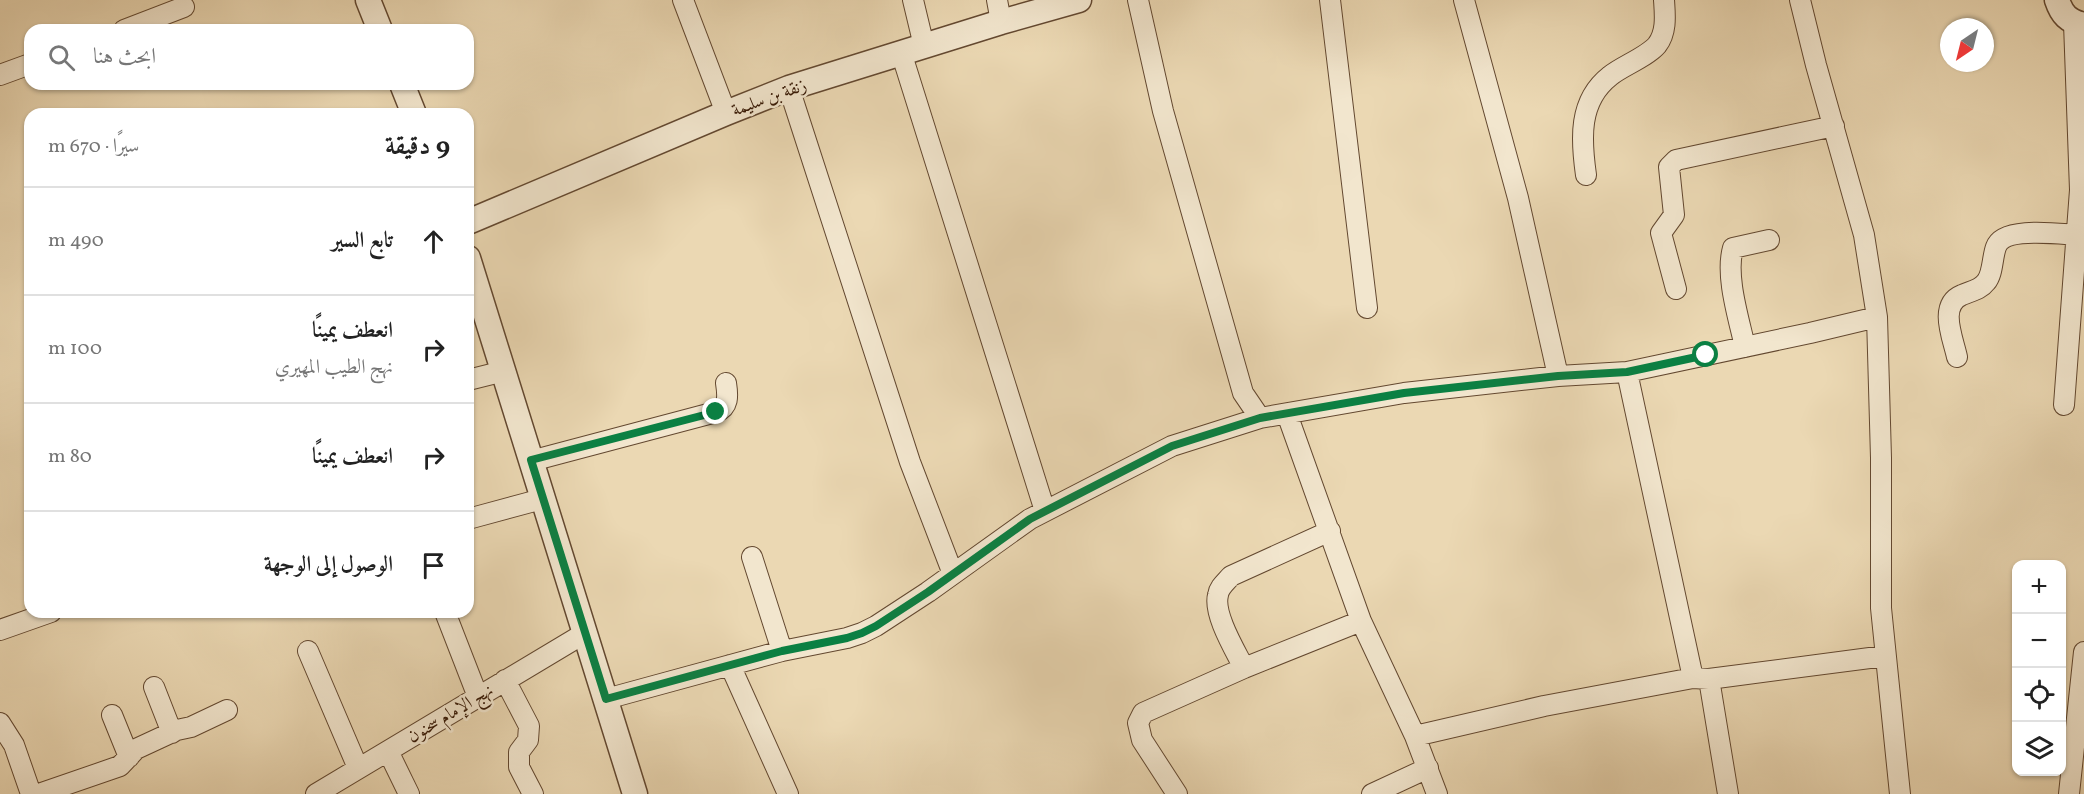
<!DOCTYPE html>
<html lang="ar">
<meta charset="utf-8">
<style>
:root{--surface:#fff;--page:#f2f2f2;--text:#222;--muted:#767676;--line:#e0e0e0}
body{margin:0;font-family:Vollkorn,Amiri,serif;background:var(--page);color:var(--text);direction:rtl}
.controls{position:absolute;right:18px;bottom:18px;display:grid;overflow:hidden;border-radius:12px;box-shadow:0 2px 4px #0004}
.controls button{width:54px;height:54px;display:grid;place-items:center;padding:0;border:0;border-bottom:2px solid var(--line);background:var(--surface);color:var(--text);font:30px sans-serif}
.compass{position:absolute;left:1940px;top:18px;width:54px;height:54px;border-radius:50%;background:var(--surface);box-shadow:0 2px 4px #0004;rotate:215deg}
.stop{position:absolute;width:18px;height:18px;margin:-14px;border:4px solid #0b8043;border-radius:50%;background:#fff}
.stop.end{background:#0b8043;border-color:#fff;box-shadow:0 2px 6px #0008}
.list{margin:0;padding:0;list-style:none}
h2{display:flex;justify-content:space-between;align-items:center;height:78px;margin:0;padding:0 24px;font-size:26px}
h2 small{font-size:20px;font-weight:400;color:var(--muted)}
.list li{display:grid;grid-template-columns:39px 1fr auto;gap:18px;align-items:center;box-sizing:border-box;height:108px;padding:0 24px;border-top:2px solid var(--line)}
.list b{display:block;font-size:22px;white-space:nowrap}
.list p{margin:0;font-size:20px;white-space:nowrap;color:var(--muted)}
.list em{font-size:20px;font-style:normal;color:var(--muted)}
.icon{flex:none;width:33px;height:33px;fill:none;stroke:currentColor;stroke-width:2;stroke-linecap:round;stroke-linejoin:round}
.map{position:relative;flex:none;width:2084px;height:794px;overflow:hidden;direction:ltr}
.search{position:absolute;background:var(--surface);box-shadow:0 2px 4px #0004;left:24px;top:24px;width:450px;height:66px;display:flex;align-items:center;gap:15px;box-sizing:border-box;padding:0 21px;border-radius:18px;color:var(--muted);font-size:22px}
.panel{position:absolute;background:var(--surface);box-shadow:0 2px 4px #0004;left:24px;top:108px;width:450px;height:510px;border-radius:18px;direction:rtl}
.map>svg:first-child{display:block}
</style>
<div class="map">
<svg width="2084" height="794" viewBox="0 0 2084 794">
<rect width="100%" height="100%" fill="#ebd8b3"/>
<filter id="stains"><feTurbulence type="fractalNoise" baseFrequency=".00333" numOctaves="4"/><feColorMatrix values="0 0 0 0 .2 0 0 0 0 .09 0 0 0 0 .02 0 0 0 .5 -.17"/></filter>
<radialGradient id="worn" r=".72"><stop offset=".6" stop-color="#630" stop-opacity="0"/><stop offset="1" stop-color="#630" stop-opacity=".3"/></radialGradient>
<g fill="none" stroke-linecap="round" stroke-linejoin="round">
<defs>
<path id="minor" d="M683,0L726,113
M913,0L924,46
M997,0L1001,22
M1138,0L1163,111L1243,393L1260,418
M1330,0L1367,308
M1464,0L1518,198L1558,376
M1800,0L1816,65L1864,235L1877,317L1881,458V608L1900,794
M124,30L184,7
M901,52L1045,511
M0,75L30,64
M789,88L910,462L953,574
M1586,175C1581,140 1578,101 1610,76C1622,66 1647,57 1657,45C1667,32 1665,15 1664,0
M1676,289L1661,233L1674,215L1669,167L1676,160L1834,126
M1745,347C1739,319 1725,276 1733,248L1769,240
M1957,357C1953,338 1938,305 1962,295C1971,291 1980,290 1986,282C1993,274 1992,258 1996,247C2003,226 2059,234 2078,235
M1627,372L1693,678
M468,380L504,371
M2064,405L2080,190L2074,23
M1287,414L1361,621L1415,736L1437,794
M531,461L716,412C729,407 728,396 726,383
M468,519L542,499
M752,557L782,651
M445,612L478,697
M0,630L51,612
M308,651L358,768
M730,665L788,794
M1244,668C1235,650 1213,614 1218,595C1219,587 1226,582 1231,576L1330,531
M1709,679L1728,794
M505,680L529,726L528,740L519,752V767L533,794
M154,687L172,733
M606,699L782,651L847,638L862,633L876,626L928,592L1030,519L1172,446L1260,418L1404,393L1558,376L1627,372L1810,333L1877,317
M112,715L129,757
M0,723L14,745L30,791L39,794L120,766L136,749L177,730L191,727L227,710
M1415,736L1544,706L1693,678L1709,679L1885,656
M388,751L409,794
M316,794L585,633
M1177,794L1142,740L1138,723L1143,713L1244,668L1361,621
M1372,794L1428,768
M2069,794L2084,652"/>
<path id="tertiary" d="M368,0L380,30
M2057,0C2062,15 2068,21 2084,25
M402,84L414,114
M468,222L726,113L789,88L1001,22L1079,0
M468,258L635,794"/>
</defs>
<use href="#minor" stroke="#634830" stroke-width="22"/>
<use href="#tertiary" stroke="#634830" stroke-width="27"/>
<use href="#minor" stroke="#f2e6ce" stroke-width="20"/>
<use href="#tertiary" stroke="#f2e6ce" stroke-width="24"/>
</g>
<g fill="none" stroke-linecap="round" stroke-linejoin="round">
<path stroke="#0b8043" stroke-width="8" d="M716,412L531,460L606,699L782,651L847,638L862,633L876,626L928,592L1030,519L1172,446L1260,418L1404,393L1558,376L1627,372L1706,355"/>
</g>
<g text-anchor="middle" stroke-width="5" stroke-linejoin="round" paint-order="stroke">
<g font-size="18" fill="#361805" stroke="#f2e6ce">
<text transform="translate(769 97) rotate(-20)" y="6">زنقة بن سليمة</text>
<text transform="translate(450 713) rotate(-31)" y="6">نهج الإمام سحنون</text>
</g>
</g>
<rect width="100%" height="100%" filter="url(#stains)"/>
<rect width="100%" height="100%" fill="url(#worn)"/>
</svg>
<div class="controls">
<button>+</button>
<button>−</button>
<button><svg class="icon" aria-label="locate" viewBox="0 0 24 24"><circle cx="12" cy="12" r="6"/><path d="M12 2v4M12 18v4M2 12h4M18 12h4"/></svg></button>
<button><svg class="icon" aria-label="layers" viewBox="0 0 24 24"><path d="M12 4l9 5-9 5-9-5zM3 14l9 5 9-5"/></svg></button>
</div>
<svg class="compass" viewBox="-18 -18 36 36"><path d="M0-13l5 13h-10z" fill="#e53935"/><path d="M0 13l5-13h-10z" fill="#767676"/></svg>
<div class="stop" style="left:1706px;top:355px"></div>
<div class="stop end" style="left:716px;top:412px"></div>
<div class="search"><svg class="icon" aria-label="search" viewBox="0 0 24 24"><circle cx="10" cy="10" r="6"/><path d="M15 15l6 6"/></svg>ابحث هنا</div>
<section class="panel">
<h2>9 دقيقة<small>سيرًا · 670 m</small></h2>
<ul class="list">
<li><svg class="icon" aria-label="ahead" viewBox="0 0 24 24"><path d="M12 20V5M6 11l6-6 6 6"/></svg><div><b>تابع السير</b></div><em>490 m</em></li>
<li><svg class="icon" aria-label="right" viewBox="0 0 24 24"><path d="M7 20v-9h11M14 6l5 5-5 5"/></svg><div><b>انعطف يمينًا</b><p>نهج الطيب المهيري</p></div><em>100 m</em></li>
<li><svg class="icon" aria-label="right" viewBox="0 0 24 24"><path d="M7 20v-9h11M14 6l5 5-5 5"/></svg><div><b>انعطف يمينًا</b></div><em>80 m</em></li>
<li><svg class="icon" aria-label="arrive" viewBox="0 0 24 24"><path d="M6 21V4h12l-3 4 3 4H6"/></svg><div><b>الوصول إلى الوجهة</b></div></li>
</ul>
</section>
</div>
